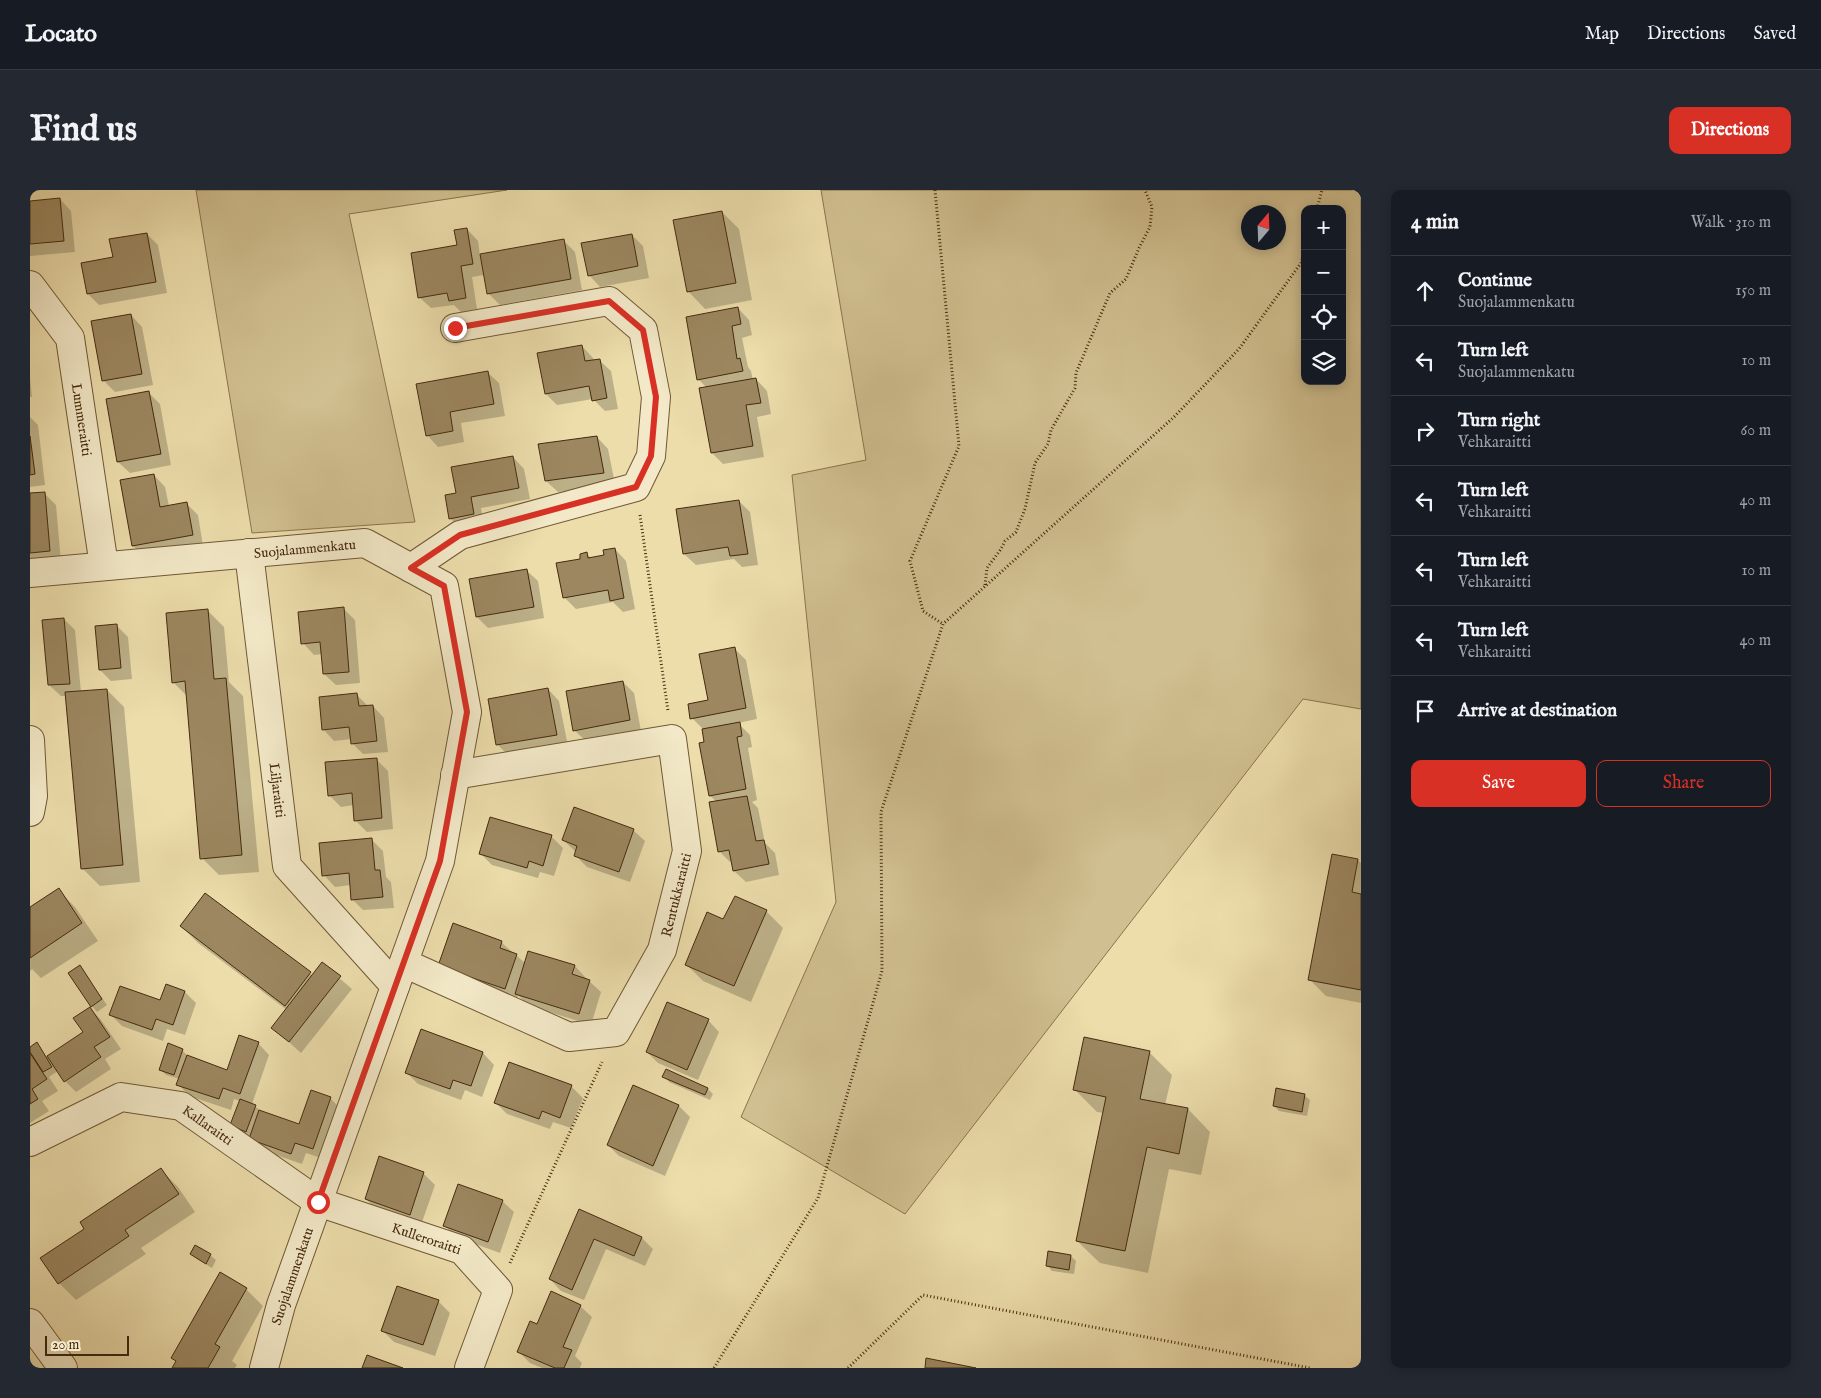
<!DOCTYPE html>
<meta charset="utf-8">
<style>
:root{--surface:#171b24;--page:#242831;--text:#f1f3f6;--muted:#9ea1a6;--line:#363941;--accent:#d93025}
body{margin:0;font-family:"IM FELL English",serif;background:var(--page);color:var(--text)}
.controls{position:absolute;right:15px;top:15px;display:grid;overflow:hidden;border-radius:10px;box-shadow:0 2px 12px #0003}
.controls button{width:45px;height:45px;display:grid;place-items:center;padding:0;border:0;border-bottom:1px solid var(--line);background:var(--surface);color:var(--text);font:25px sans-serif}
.compass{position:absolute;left:1211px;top:15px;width:45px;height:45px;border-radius:50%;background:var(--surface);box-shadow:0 2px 12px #0003;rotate:19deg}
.scale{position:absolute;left:15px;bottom:12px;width:84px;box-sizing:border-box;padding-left:5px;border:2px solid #462a0e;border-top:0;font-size:14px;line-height:18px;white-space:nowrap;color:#462a0e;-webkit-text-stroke:4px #f3e9c8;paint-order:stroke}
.stop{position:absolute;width:15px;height:15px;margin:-11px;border:4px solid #d93025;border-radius:50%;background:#fff}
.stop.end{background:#d93025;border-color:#fff;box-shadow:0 1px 5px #0008}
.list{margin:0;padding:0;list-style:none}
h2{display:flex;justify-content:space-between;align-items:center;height:65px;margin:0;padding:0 20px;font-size:21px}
h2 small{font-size:16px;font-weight:400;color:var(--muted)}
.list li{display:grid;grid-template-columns:32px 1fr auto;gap:15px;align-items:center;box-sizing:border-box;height:70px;padding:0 20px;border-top:1px solid var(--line)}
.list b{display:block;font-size:19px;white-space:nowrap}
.list p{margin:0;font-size:16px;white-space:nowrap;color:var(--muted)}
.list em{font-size:16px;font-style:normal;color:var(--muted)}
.actions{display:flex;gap:10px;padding:15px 20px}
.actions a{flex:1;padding:11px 0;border:1px solid var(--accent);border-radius:10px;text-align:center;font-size:18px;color:var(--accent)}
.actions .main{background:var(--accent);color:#fff}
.icon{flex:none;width:28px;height:28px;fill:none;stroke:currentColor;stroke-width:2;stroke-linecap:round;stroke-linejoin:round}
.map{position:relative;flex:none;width:1331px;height:1178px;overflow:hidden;border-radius:10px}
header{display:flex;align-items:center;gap:30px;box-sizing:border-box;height:70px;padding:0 25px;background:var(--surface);border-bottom:1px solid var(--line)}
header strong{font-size:24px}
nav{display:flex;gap:28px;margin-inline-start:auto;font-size:18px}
.intro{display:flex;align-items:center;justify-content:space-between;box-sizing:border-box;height:120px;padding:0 30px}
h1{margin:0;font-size:35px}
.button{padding:12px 22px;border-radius:10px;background:var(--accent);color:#fff;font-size:18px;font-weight:700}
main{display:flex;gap:30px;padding:0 30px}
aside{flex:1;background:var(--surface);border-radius:10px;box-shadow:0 2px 12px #0003}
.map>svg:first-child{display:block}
</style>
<header>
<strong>Locato</strong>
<nav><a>Map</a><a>Directions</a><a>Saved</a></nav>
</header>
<div class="intro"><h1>Find us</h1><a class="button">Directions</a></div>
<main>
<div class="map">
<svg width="1331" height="1178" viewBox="0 0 1331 1178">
<rect width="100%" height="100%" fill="#ecddab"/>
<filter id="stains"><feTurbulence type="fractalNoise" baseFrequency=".004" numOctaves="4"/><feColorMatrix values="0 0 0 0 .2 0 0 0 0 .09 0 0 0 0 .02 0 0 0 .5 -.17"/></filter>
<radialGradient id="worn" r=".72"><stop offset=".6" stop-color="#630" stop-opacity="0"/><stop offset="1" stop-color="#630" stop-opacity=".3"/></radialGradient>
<path fill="#d0bf90" stroke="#8b744f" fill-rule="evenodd" d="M166,0H477L319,24L385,332L222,343Z
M791,0H1331V519L1273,509L875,1024L711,927L806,712L762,285L836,270ZM1275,19H1312V191H1275ZM1218,22H1248V52H1218Z"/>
<path fill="#0003" d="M30,9L41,21L45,62L0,66V12Z
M692,22L709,39L722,110L675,119L658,101Z
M437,39L448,51L450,65L533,50L545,62L552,100L470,115L458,103L454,85L442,87L447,119L431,122L424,115L401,118L389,107L429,56Z
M117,44L128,55L137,103L69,115L58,104L84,68Z
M602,45L613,56L619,88L570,97L559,85Z
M708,118L719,130L722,145L712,148L718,177L721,181L723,190L726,189L737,201L741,224L727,227L734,267L693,274L682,263L677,198L668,189Z
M101,125L112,137L123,195L85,202L73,190Z
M552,156L563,168L564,171L569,170L581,181L588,219L575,221L563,209L527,215L516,204Z
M457,182L469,193L475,226L431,233L434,252L408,257L397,245Z
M0,187L2,207H0Z
M119,203L130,214L141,275L100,283L88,272Z
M0,227L8,235L15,295L0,297Z
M567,247L578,259L585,294L528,302L516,291Z
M483,267L494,279L500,309L451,318L454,335L432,340L420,328L427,304Z
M124,285L135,297L139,316L156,313L168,325L173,356L115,367L103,356Z
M14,303L26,315L31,372L0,375V304Z
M709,311L720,322L728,375L712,377L704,369L666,375L654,364Z
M585,359L596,371L605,419L593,422L583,412L546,419L534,407L552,370L557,364L561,368L575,366Z
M496,380L508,391L514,428L458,438L447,427Z
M313,418L325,430L330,493L306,495L294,484L292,464L284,465L273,453Z
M177,420L194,437L199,492L213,506L229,682L189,685L172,668L157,506L143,492Z
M34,429L45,440L51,502L77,500L94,517L110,692L70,696L53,679L37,506H31L19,495Z
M86,435L98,447L102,489L81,491L70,480Z
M704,458L716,470L727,529L708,533L720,545L722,557L718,558L727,610L722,612L728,618L735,653L745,663L749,685L716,692L704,681L702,672H700L689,661L687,612L680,606L673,539L662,528L679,511Z
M593,492L604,503L611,541L556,551L544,540Z
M518,499L529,511L538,556L478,565L467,554Z
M327,505L339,517L343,516L354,528L358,562L333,564L322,553V549L304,551L293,539Z
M346,569L358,581L363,639L337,642L325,630L324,615L311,617L299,605Z
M603,640L615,651L600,692L557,677L545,665L546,662L533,650Z
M521,646L533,658L524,686L510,682L508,688L462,675L450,663Z
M342,650L353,661L356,687L361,692L364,718L333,720L322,709L321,695L305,697L294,685Z
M1303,665L1328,670L1331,673V813L1296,806L1279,789Z
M28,700L45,717L68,751L11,788L2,779L0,781V719Z
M175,705L283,786L293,774L322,799L271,863L243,838L257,820L168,753L151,736Z
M736,721L753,738L721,812L673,791L656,774Z
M471,752L495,773L545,776L556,788L555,790L559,791L571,802L561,835L497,815L488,805L487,810L421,787Z
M50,777L77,815L67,822L62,816Z
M155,802L166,813L155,845L137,839L133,851L92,836L81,825L131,812Z
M60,818L71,830L91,859L75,869L81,879L46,902L35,891L28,881L19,887L28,901L12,911L19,921L0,933V863L2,866L0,858L6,854L17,867L54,843Z
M678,830L689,842L668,890L628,873L617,862Z
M391,841L453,863L464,875L452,907L435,900L431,910L388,894L376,882Z
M228,853L239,865L222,914L231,921L270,936L300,908L311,919L294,969L276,963L272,974L232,960L221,946L207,940L201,935L210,911L204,909L201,920L159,906L148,894L150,889L136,885L130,879L152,860L157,865V867L198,882Z
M1119,862L1142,885L1135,915L1158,919L1180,942L1171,985L1139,979L1118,1083L1070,1073L1047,1051L1074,923L1067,922L1044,899Z
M634,886L678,899L683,904L680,910L639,892Z
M541,896L553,908L541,938L523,932L520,939L477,924L466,913Z
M603,896L649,916L660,927L635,986L589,966L578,955Z
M1274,905L1280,910L1277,926L1249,921L1244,916Z
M350,968L394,984L405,995L391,1035L347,1020L336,1009Z
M131,980L148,997L165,1022L111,1058L116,1064L46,1110L29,1093L56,1039Z
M472,1011L484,1022L470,1063L426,1047L415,1036Z
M549,1021L612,1048L623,1059L615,1076L576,1059L554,1110L531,1101L520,1089Z
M162,1064L180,1065L186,1070L182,1078L167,1069Z
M1041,1066L1046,1071L1044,1084L1022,1081L1017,1075Z
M190,1084L216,1099L233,1116L202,1171L207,1175L205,1178H144L147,1172L143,1168Z
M408,1111L420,1123L405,1166L364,1152L352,1140Z
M550,1116L562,1127L545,1166L552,1173L550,1178H512L500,1173L489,1162L508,1136Z"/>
<path fill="#9c8760" stroke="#462a0e" d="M30,8L34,51L0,54V11Z
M692,21L706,93L657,102L643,30Z
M437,38L443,74L431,76L436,108L419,111L417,103L388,108L381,63L427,55L424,40Z
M117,43L126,92L57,104L51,73L83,67L79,49Z
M602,44L608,76L558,86L551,53Z
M534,49L541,89L457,104L450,64Z
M708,117L711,134L702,136L707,169L710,168L713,181L667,190L656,127Z
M101,124L112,184L72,191L61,131Z
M552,155L555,171L570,169L577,208L562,211L559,196L515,204L507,163Z
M458,181L464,214L420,222L423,241L396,246L386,194Z
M726,188L731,213L716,215L723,256L681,263L669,198Z
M119,201L131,264L87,272L76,209Z
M0,246L5,284L0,285Z
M567,246L574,283L515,291L508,254Z
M483,266L489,298L441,307L444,324L419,329L415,305L426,303L421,277Z
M124,284L130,317L157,312L163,345L102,356L90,290Z
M15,302L20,361L0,363V303Z
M709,310L718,364L700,366L698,357L653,364L646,319Z
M585,358L594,408L580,411L578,400L533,408L526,373L550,369V364L557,362L558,368L574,365L573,360Z
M497,379L504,417L446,427L439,389Z
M314,417L319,482L293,484L290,452L271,454L268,422Z
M178,419L184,489L196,488L212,665L170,669L155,491L142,493L136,423Z
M34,428L40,494L18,495L12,430Z
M87,434L91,478L69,480L65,436Z
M705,457L716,518L660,529L658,514L678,510L669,464Z
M593,491L600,530L543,541L536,501Z
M518,498L527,545L466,555L458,509Z
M77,499L93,675L51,679L35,502Z
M327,503L329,516L343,515L347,551L321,554L319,537L292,540L289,507Z
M710,532L712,546L707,547L716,599L679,606L669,553L674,552L672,539Z
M347,568L352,628L324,631L322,603L298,606L295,572Z
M717,606L726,651L734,650L739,674L703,681L699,660L688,662L679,612Z
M544,617L604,639L589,682L544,666L547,656L532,650Z
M460,627L522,645L513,676L499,671L497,678L449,664Z
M342,648L345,680H350L353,707L321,710L319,683L292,686L289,653Z
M1302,664L1328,669L1322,702L1331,704V800L1278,790Z
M29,698L52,733L0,768V717Z
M175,703L281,782L255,816L150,736Z
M705,706L737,720L704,796L655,775L677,722L693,729Z
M423,733L472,751L470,758L487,764L475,799L408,776Z
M498,761L545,775L542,784L560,790L549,824L485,804Z
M292,772L311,786L259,852L241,838Z
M50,775L72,809L61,817L38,783Z
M136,794L155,801L143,835L126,829L122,840L79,825L90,796L130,810Z
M637,812L679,829L657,880L616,862Z
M60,817L80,847L64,857L71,867L34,892L17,866L53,842L43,828Z
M391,839L453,862L441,896L423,890L420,899L375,883Z
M209,845L229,852L210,904L193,898L189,909L146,895L157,865L197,880Z
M1054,847L1120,861L1110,909L1158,918L1149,964L1117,957L1095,1061L1046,1051L1076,907L1043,900Z
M7,852L22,877L13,882L0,862V857Z
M138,853L153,859L144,885L129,880Z
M0,863L17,889L2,899L8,909L0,914Z
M479,872L542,895L530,928L512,921L509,929L464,913Z
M636,879L678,898L675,905L632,887Z
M603,895L649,915L623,976L577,955Z
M1246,898L1275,904L1272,922L1243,916Z
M281,900L301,907L283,959L265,953L261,964L219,949L229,920L269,934Z
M210,909L226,915L216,942L200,935Z
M349,966L394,982L380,1025L335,1009Z
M131,978L149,1004L95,1040L99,1046L28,1094L10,1068L54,1039L50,1032Z
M428,994L473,1010L458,1052L413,1036Z
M549,1019L612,1047L604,1066L564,1049L542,1100L519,1089Z
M165,1055L181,1064L176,1074L160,1064Z
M1018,1061L1041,1065L1039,1080L1016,1076Z
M190,1082L217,1098L185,1154L190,1157L178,1178H142L146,1171L141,1168Z
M367,1096L409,1110L393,1155L351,1141Z
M521,1101L551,1115L533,1157L542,1160L534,1178H525L487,1162L500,1131L507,1134Z
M337,1165L373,1178H332Z
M896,1168L946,1178H895Z"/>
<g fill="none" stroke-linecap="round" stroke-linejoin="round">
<defs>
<g id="minor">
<path id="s1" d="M0,95L40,148L74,376"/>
<path id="s2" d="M219,363L257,676L365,796"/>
<path d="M381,378L430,345L606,297L621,266L626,207L613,140L579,111L425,138"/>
<path id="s3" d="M0,383L335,353L414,396L437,522L410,671L251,1115L234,1178"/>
<path d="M0,550L3,606L0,622"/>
<path id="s4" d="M374,773L539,847L586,842L632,760L657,661L642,549L425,585"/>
<path id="s5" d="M0,952L91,907L151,916L288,1012L432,1060L468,1100L439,1178"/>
<path d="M0,1133L33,1178"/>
</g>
</defs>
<use href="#minor" stroke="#705735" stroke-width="30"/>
<path stroke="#462a0e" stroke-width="3" stroke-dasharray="1 2.5" stroke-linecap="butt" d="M905,0L929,256L880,371L893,421L913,434
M1287,19L1292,0
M610,325L638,521
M955,395L957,378L971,359L975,351L986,342L995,319L1005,273L1018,254L1021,240L1045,198L1046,183L1080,103L1096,89L1109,58L1120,37L1122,17L1115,0
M480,1073L572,872
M684,1178L788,1008L852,781L851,622L913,434L1144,227L1209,159L1271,73L1275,60
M818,1178L893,1105L1280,1178"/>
<use href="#minor" stroke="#f3e9c8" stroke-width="28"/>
</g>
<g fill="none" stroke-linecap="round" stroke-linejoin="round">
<path stroke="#d93025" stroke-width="6" d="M288,1012L410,671L437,522L414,396L381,378L430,345L606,297L621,266L626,207L613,140L579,111L425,138"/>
</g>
<g text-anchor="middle" stroke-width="4" stroke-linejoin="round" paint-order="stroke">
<g font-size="14" fill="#462a0e" stroke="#f3e9c8">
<text dy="5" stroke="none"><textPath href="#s1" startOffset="149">Lummeraitti</textPath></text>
<text dy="5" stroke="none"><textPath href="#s3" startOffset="276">Suojalammenkatu</textPath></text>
<text dy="5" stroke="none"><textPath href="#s2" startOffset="239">Liljaraitti</textPath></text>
<text dy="5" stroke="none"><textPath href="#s4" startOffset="379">Rentukkaraitti</textPath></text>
<text dy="5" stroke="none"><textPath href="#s5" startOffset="195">Kallaraitti</textPath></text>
<text dy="5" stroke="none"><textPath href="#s5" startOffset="444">Kulleroraitti</textPath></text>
<text transform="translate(262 1086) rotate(-71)" y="5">Suojalammenkatu</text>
</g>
</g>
<rect width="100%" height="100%" filter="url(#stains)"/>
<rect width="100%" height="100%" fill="url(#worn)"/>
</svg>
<div class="controls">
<button>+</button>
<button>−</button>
<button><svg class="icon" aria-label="locate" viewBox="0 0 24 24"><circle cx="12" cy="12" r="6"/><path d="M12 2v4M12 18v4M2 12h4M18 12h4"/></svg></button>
<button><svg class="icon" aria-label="layers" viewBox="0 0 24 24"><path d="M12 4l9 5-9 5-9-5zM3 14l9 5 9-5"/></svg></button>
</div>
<svg class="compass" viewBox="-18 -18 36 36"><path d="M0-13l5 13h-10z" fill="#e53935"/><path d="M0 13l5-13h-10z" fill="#9ea1a6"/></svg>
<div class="scale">20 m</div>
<div class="stop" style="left:288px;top:1012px"></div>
<div class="stop end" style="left:425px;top:138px"></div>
</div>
<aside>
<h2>4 min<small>Walk · 310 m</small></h2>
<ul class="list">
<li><svg class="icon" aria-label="ahead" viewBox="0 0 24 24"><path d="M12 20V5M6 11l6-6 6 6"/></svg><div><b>Continue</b><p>Suojalammenkatu</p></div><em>150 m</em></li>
<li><svg class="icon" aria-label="left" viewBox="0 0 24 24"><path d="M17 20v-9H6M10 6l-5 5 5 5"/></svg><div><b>Turn left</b><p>Suojalammenkatu</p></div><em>10 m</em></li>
<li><svg class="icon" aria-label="right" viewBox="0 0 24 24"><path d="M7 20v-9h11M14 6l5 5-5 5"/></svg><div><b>Turn right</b><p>Vehkaraitti</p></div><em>60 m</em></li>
<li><svg class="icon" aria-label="left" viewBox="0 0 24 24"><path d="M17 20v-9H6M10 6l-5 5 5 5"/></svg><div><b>Turn left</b><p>Vehkaraitti</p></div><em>40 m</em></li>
<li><svg class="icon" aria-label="left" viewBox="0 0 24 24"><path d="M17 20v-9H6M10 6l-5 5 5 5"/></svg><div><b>Turn left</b><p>Vehkaraitti</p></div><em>10 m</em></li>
<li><svg class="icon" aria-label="left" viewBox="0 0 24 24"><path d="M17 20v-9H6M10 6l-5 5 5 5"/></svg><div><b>Turn left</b><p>Vehkaraitti</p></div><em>40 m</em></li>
<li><svg class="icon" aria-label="arrive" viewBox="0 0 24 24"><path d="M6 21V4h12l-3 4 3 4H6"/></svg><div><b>Arrive at destination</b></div></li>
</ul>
<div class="actions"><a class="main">Save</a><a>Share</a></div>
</aside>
</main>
